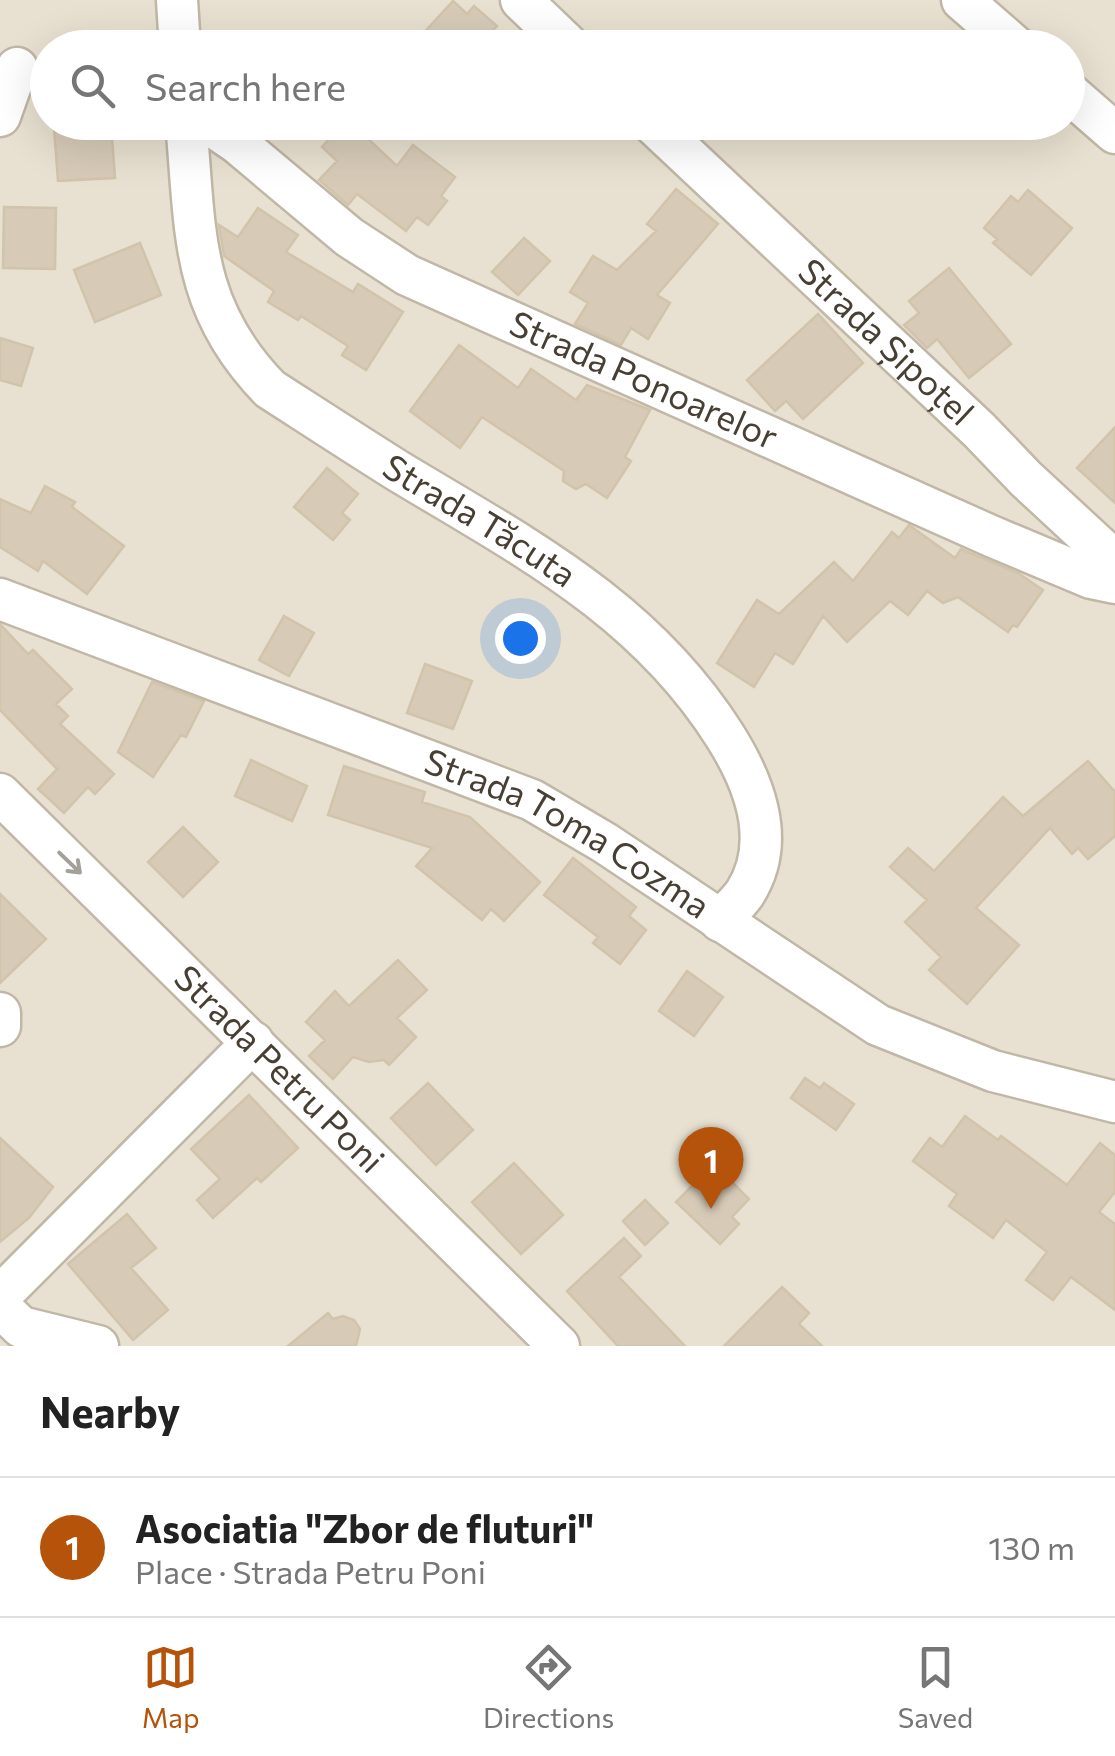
<!DOCTYPE html>
<meta charset="utf-8">
<style>
:root{--surface:#fff;--page:#f6f6f6;--text:#222;--muted:#767676;--line:#e0e0e0;--accent:#b45309}
body{margin:0;font-family:Commissioner,sans-serif;background:var(--page);color:var(--text)}
.you{position:absolute;left:520px;top:638px;width:35px;height:35px;margin:-25px;border:8px solid #fff;border-radius:50%;background:#1a73e8;box-shadow:0 0 0 15px #1a73e833}
.badge{display:grid;place-items:center;width:65px;height:65px;border-radius:50%;background:var(--accent);color:#fff;font-size:32px;font-weight:700}
.pin{position:absolute;translate:-50% -82px;filter:drop-shadow(0 2px 5px #0008)}
.pin::after{content:'';position:absolute;top:52px;width:35px;height:30px;background:inherit;clip-path:polygon(0 0,100% 0,50% 100%)}
.list{margin:0;padding:0;list-style:none}
h2{display:flex;justify-content:space-between;align-items:center;height:130px;margin:0;padding:0 40px;font-size:42px}
h2 small{font-size:32px;font-weight:400;color:var(--muted)}
.list li{display:grid;grid-template-columns:65px 1fr auto;gap:30px;align-items:center;box-sizing:border-box;height:140px;padding:0 40px;border-top:2px solid var(--line)}
.list b{display:block;font-size:38px;white-space:nowrap}
.list p{margin:0;font-size:32px;white-space:nowrap;color:var(--muted)}
.list em{font-size:32px;font-style:normal;color:var(--muted)}
.icon{flex:none;width:55px;height:55px;fill:none;stroke:currentColor;stroke-width:2;stroke-linecap:round;stroke-linejoin:round}
.map{position:relative;flex:none;width:1115px;height:1346px;overflow:hidden}
.search{position:absolute;background:var(--surface);box-shadow:0 10px 40px #0002;left:30px;right:30px;top:30px;height:110px;display:flex;align-items:center;gap:25px;box-sizing:border-box;padding:0 35px;border-radius:55px;color:var(--muted);font-size:38px}
.sheet{height:270px;background:var(--surface)}
nav{display:flex;justify-content:space-around;align-items:center;box-sizing:border-box;height:140px;border-top:2px solid var(--line);background:var(--surface);font-size:28px;color:var(--muted)}
nav a{display:grid;justify-items:center;gap:5px}
nav .on{color:var(--accent)}
.map>svg:first-child{display:block}
</style>
<div class="map">
<svg width="1115" height="1346" viewBox="0 0 1115 1346">
<rect width="100%" height="100%" fill="#f4efe4"/>
<path fill="#e8e1d1" fill-rule="evenodd" d="M0,0H1115V1346H0ZM48,48H1068V122H48Z"/>
<path fill="#d7cbb8" stroke="#d2c3ab" stroke-width="2.5" d="M453,1L467,14L474,6L497,26L491,32L508,48H410Z
M344,122H350L397,166L413,145L455,177L441,196L447,201L428,225L417,217L406,231L357,194L348,205L319,180L337,161L322,147Z
M111,124L115,178L58,181L54,128Z
M676,189L718,224L657,295L670,303L648,339L631,328L621,345L575,324L588,303L570,292L593,256L617,270L656,231L647,224Z
M1028,190L1072,228L1031,275L993,243L997,239L984,228L1011,196L1018,202Z
M4,207L56,208L55,269L3,268Z
M258,208L298,235L286,252L353,292L358,284L403,312L366,370L342,355L348,346L301,316L298,320L268,302L274,291L224,256L219,225L238,237Z
M524,238L550,261L518,295L492,272Z
M140,243L161,295L95,322L74,270Z
M949,268L1011,344L969,378L937,339L927,348L904,325L919,313L909,301Z
M818,314L863,363L803,419L786,401L775,411L747,380Z
M0,338L33,348L21,386L0,380Z
M459,345L518,388L531,369L576,400L587,385L650,410L625,457L631,461L607,498L586,484L576,489L563,481L564,471L482,417L460,448L410,411Z
M1115,427V503L1077,468Z
M327,468L358,494L342,513L350,520L333,540L294,507Z
M45,486L75,502L72,507L124,546L87,594L43,561L38,571L0,547V499L31,513Z
M909,525L955,558L961,549L1018,573L1043,590L1017,627L1013,625L1008,632L958,597L943,603L927,591L908,615L890,601L847,642L823,616L793,664L775,653L754,687L717,663L757,600L779,614L834,562L853,581L892,532L899,538Z
M284,616L314,633L289,676L259,660Z
M0,624L28,654L33,650L72,689L56,704L68,716L60,724L114,774L95,794L88,787L64,813L38,789L57,769L0,710Z
M425,664L472,681L453,729L407,713Z
M152,682L204,701L186,737L181,735L153,777L118,752Z
M251,760L307,786L292,821L235,796Z
M1088,761L1115,792V836L1088,859L1078,848L1072,854L1050,828L976,908L1019,945L967,1004L929,970L941,957L905,922L927,900L890,867L908,848L934,871L1003,797L1023,816Z
M344,766L425,792L422,802L470,817L540,882L504,921L491,909L482,920L416,866L432,848L328,815Z
M183,827L218,862L183,897L148,862Z
M573,858L636,907L629,916L646,930L620,964L593,943L598,937L544,895Z
M0,894L46,939L0,983Z
M398,960L427,990L397,1018L416,1037L389,1065L384,1060L369,1062L353,1057L333,1079L309,1056L325,1040L306,1022L335,991L349,1006Z
M687,971L723,997L694,1036L659,1011Z
M805,1078L820,1088L824,1083L854,1104L836,1130L791,1098Z
M428,1083L473,1130L436,1165L391,1118Z
M249,1095L298,1148L261,1182L257,1178L213,1218L197,1200L220,1179L191,1149Z
M965,1116L998,1140L1001,1136L1067,1185L1100,1143L1115,1155V1192L1099,1212L1115,1224V1310L1071,1277L1053,1300L1026,1280L1047,1252L1006,1220L993,1238L949,1206L957,1194L913,1161L930,1138L942,1147Z
M0,1138L53,1187L29,1218L0,1242Z
M514,1163L563,1215L521,1254L472,1202Z
M714,1164L749,1199L732,1217L739,1224L720,1244L676,1202Z
M645,1200L668,1223L645,1245L623,1221Z
M127,1214L156,1248L131,1268L168,1310L133,1340L68,1264Z
M624,1238L641,1256L619,1277L685,1346H618L567,1291Z
M782,1287L809,1313L799,1324L822,1346H724Z
M328,1313L333,1319L343,1316L354,1320L360,1329L356,1346H288Z"/>
<g fill="none" stroke-linecap="round" stroke-linejoin="round">
<defs>
<g id="minor">
<path d="M177,0L180,48"/>
<path d="M521,0L571,48"/>
<path d="M962,0L1017,48"/>
<path d="M1068,92L1115,133"/>
<path d="M0,116L17,68"/>
<path id="s1" d="M186,122C196,230 189,306 270,389C312,416 355,444 398,471C524,547 644,608 725,736C754,782 778,841 745,893C738,903 728,912 720,921"/>
<path id="s2" d="M206,122L237,143L349,237L407,275L991,536L1091,578L1115,583"/>
<path id="s3" d="M651,122L979,430L1026,479L1106,553L1115,566"/>
<path id="s4" d="M0,599L532,800L605,843L878,1025L993,1071L1115,1102"/>
<path id="s5" d="M0,794L559,1346"/>
<path d="M0,1013V1026"/>
<path d="M0,1296L253,1042"/>
<path d="M0,1307L21,1327L98,1346"/>
</g>
</defs>
<use href="#minor" stroke="#c0b7a6" stroke-width="45"/>
<use href="#minor" stroke="#fff" stroke-width="40"/>
</g>
<defs><path id="oneway-shaft" d="M-6 0H5M1.5-3L5.5 0L1.5 3" fill="none" stroke-width="1.6" stroke-linecap="round" stroke-linejoin="round" transform="scale(2.5)"/></defs>
<use stroke="#a39f99" href="#oneway-shaft" transform="translate(70 863) rotate(44)"/>
<g text-anchor="middle" stroke-width="10" stroke-linejoin="round" paint-order="stroke">
<g font-size="35" fill="#473f33" stroke="#fff">
<text dy="12" stroke="none"><textPath href="#s3" startOffset="322">Strada Șipoțel</textPath></text>
<text dy="12" stroke="none"><textPath href="#s2" startOffset="512">Strada Ponoarelor</textPath></text>
<text dy="12" stroke="none"><textPath href="#s1" startOffset="535">Strada Tăcuta</textPath></text>
<text dy="12" stroke="none"><textPath href="#s4" startOffset="615">Strada Toma Cozma</textPath></text>
<text dy="12" stroke="none"><textPath href="#s5" startOffset="392">Strada Petru Poni</textPath></text>
</g>
</g>
</svg>
<div class="you"></div>
<div class="pin badge" style="left:711px;top:1209px">1</div>
<div class="search"><svg class="icon" aria-label="search" viewBox="0 0 24 24"><circle cx="10" cy="10" r="6"/><path d="M15 15l6 6"/></svg>Search here</div>
</div>
<section class="sheet">
<h2>Nearby<small></small></h2>
<ul class="list">
<li><span class="badge">1</span><div><b>Asociatia &quot;Zbor de fluturi&quot;</b><p>Place · Strada Petru Poni</p></div><em>130 m</em></li>
</ul>
</section>
<nav>
<a class="on"><svg class="icon" aria-label="map" viewBox="0 0 24 24"><path d="M3 6l6-2 6 2 6-2v14l-6 2-6-2-6 2zM9 4v14M15 6v14"/></svg>Map</a>
<a><svg class="icon" aria-label="directions" viewBox="0 0 24 24"><path d="M12 3l9 9-9 9-9-9zM9 14v-3h6M13 9l2 2-2 2"/></svg>Directions</a>
<a><svg class="icon" aria-label="saved" viewBox="0 0 24 24"><path d="M7 4h10v16l-5-4-5 4z"/></svg>Saved</a>
</nav>
